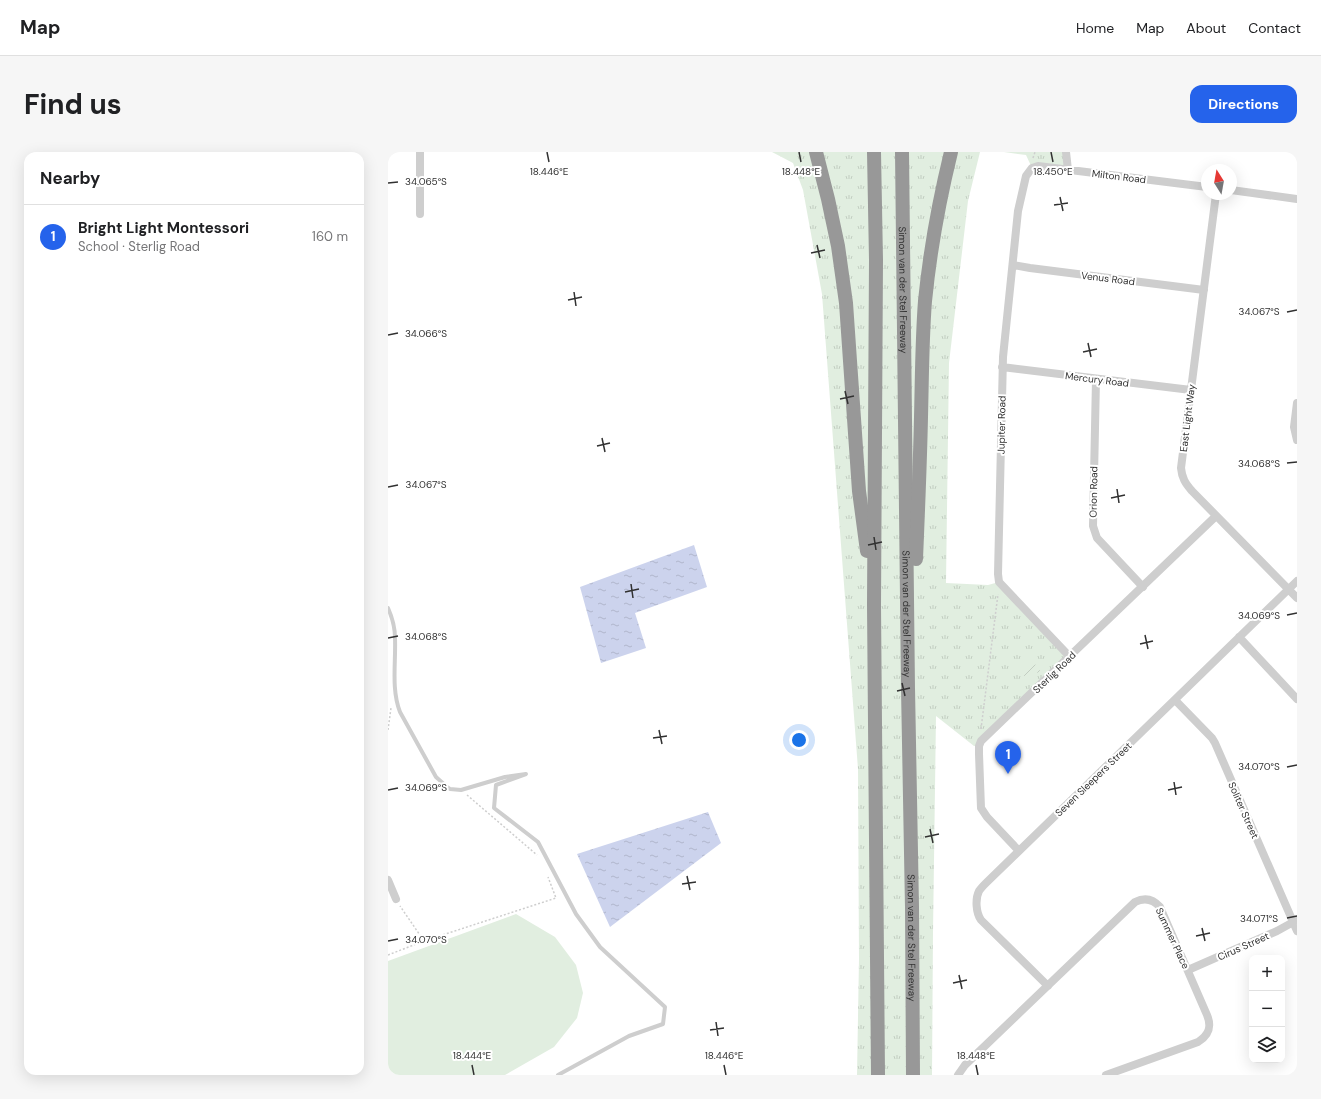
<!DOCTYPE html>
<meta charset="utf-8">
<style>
:root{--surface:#fff;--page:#f6f6f6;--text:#202124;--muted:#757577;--line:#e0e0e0;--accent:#2563eb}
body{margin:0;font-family:"DM Sans",sans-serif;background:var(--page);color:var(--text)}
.controls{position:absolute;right:12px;bottom:12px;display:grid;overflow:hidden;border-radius:8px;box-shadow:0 4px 16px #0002}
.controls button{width:36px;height:36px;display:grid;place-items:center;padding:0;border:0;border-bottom:1px solid var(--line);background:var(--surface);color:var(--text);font:20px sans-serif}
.compass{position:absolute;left:813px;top:12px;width:36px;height:36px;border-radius:50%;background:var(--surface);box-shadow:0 4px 16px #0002;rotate:349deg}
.you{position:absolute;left:411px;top:588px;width:14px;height:14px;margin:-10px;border:3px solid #fff;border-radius:50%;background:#1a73e8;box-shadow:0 0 0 6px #1a73e833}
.badge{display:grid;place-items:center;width:26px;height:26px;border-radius:50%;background:var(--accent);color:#fff;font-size:13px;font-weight:700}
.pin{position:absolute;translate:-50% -33px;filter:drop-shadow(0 1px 2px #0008)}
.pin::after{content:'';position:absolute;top:21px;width:14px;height:12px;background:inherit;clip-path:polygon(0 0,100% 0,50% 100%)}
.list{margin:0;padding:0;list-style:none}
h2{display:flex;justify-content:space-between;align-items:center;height:52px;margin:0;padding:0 16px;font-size:17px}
h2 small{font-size:13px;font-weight:400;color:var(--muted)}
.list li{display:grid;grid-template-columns:26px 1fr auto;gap:12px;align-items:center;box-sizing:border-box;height:64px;padding:0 16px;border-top:1px solid var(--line)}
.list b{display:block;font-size:15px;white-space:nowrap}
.list p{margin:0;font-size:13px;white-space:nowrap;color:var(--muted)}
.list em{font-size:13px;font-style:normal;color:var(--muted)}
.icon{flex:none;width:22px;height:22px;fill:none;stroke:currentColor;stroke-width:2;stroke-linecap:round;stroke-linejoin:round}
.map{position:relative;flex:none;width:909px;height:923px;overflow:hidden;border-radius:12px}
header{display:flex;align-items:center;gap:24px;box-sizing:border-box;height:56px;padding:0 20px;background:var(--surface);border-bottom:1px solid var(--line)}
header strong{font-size:19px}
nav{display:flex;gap:22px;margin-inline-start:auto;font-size:14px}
.intro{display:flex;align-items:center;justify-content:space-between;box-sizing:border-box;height:96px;padding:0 24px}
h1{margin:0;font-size:28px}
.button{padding:10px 18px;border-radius:12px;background:var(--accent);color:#fff;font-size:14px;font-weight:700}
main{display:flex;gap:24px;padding:0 24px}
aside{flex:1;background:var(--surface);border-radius:12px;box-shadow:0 4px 16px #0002}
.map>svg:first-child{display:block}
</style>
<header>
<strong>Map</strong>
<nav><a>Home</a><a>Map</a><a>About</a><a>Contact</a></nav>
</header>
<div class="intro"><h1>Find us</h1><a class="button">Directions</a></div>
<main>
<aside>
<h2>Nearby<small></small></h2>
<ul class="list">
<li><span class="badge">1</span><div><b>Bright Light Montessori</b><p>School · Sterlig Road</p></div><em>160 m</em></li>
</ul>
</aside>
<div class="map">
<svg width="909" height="923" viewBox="0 0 909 923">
<defs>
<pattern id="grass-tufts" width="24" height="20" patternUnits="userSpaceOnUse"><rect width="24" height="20" fill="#e1eee0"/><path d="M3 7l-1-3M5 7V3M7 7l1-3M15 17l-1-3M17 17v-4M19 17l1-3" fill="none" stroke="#c2cdc1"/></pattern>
<pattern id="garden-furrows" width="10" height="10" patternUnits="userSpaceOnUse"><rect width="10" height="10" fill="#e1eee0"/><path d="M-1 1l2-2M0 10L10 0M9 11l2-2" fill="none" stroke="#c2cdc1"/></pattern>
<pattern id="water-ripples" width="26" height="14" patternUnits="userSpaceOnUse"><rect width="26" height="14" fill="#ccd3ed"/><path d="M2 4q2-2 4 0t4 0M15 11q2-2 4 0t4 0" fill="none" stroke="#b0b6cc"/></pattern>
</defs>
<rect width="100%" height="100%" fill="#fff"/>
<path fill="url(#grass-tufts)" d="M384,0H592L580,49L561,211L558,431L600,433L611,430L682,505L591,594H586L548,564L545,781L544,923H469L471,807L470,617L434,142L415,38L405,11Z
M616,0H678L680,18L644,16L638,3Z"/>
<path fill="url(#garden-furrows)" d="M642,511C647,511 652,515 652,520L636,524L634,523V519L637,514Z"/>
<path fill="#e1eee0" d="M128,762L167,785L188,813L195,841L189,866L166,895L117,923H0V809Z"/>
<path fill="url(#water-ripples)" d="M306,393L319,435L247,461L258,496L213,511L192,435Z
M320,660L333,691L222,775L189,702Z"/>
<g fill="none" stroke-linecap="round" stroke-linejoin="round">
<path stroke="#cecece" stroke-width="1.5" stroke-dasharray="2 2" stroke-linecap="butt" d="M645,6L647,0
M593,577L610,442
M0,578L3,556
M79,643L149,703
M36,789L168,746L160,725
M0,803L36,789L12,754"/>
<path stroke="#cecece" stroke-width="4" d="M0,456C4,465 7,475 7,486C8,510 3,537 12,560L48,625L58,634L62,637L73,638L117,625L138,622L108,633L106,656L150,690L188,762L212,795L277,855L275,872L241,884L170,923"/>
<path stroke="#cecece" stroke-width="8" d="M678,0L680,18
M843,38L909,47
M828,42L793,316C794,326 797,331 804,339L909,446
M32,62V0
M625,113L642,116L816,138
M614,215L803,238
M708,227L705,374L709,386L755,435
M909,251L906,275L909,288
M851,485L909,547
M682,505L611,430L610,422L615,205L630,59L638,24L644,16L650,14L819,35
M787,548L824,586L827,591L909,779
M631,699L599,665L593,656L591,602V594L593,589L828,364
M0,728L8,747
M800,818L889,779L909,768
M660,834L593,768C588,761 587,747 591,739C593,736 596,733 598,731L909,429
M570,923L577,913L747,750C757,745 765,747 772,755L819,863C824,875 821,883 810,890L718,923"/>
<g stroke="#989898" stroke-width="14">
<path d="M428,0L440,47L450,94L458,151L471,339L479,399"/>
<path d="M486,0L488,108L486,453L490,923"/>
<path id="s1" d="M514,0L520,536L524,755L525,923"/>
<path d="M528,407C530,360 532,312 533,265C534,226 534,188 537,149C542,99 551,49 563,0"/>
</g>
</g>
<path fill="none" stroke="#313131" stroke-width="1.5" d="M159,0L161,10M411,0L413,10M663,0L665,10M0,31L10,30M672,45L675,59M666,53L680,51M429,93L432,106M423,101L437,98M186,140L188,154M180,148L194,145M899,160L909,158M0,183L10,181M700,191L703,205M695,200L709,197M457,239L460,252M452,247L466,244M214,286L217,300M209,294L222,291M899,311L909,310M0,335L10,333M729,337L731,351M723,346L737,343M486,385L488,398M480,393L494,390M243,432L245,446M237,440L251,437M899,463L909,461M757,483L760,497M0,486L10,484M752,492L765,489M514,531L517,544M509,539L522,536M271,578L274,592M265,586L279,584M899,615L909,613M786,630L788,643M0,638L10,636M780,638L794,635M542,677L545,691M537,685L551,682M299,724L302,738M294,732L308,730M899,766L909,764M814,776L817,789M808,784L822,781M0,789L10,787M571,823L574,837M565,831L579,828M328,870L330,884M322,878L336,876M84,913L86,923M336,913L338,923M588,913L590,923"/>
<g text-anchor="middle" stroke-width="4" stroke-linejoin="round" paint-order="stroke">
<g font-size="10" fill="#313131" stroke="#fff">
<text transform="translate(731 24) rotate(7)" y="4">Milton Road</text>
<text transform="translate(720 126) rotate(7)" y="4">Venus Road</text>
<text dy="4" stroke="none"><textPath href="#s1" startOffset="138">Simon van der Stel Freeway</textPath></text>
<text transform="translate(709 227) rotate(7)" y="4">Mercury Road</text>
<text transform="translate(799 266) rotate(-83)" y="4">East Light Way</text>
<text transform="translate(613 273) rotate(-89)" y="4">Jupiter Road</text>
<text transform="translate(705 340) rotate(-89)" y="4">Orion Road</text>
<text dy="4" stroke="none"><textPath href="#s1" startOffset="462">Simon van der Stel Freeway</textPath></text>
<text transform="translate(666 520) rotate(-44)" y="4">Sterlig Road</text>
<text transform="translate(705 627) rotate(-44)" y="4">Seven Sleepers Street</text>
<text transform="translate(856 658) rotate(66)" y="4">Soliter Street</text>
<text dy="4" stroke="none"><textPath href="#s1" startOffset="786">Simon van der Stel Freeway</textPath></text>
<text transform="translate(785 786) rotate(65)" y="4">Summer Place</text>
<text transform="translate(855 794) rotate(-24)" y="4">Cirus Street</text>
</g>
</g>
<g font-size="10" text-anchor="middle" fill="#313131" stroke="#fff" stroke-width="4" stroke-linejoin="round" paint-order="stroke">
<text x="161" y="23">18.446°E</text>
<text x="413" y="23">18.448°E</text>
<text x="665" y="23">18.450°E</text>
<text x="38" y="33">34.065°S</text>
<text x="871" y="163">34.067°S</text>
<text x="38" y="185">34.066°S</text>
<text x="871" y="315">34.068°S</text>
<text x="38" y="336">34.067°S</text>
<text x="871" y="467">34.069°S</text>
<text x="38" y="488">34.068°S</text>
<text x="871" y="618">34.070°S</text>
<text x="38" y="639">34.069°S</text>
<text x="871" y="770">34.071°S</text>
<text x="38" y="791">34.070°S</text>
<text x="84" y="907">18.444°E</text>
<text x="336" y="907">18.446°E</text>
<text x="588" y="907">18.448°E</text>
</g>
</svg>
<div class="controls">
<button>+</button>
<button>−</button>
<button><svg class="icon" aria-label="layers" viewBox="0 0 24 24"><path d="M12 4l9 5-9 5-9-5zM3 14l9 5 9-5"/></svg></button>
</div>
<svg class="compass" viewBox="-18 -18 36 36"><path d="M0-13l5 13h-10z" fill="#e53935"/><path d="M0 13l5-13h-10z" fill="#757577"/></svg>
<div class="you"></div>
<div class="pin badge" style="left:620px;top:622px">1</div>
</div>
</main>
